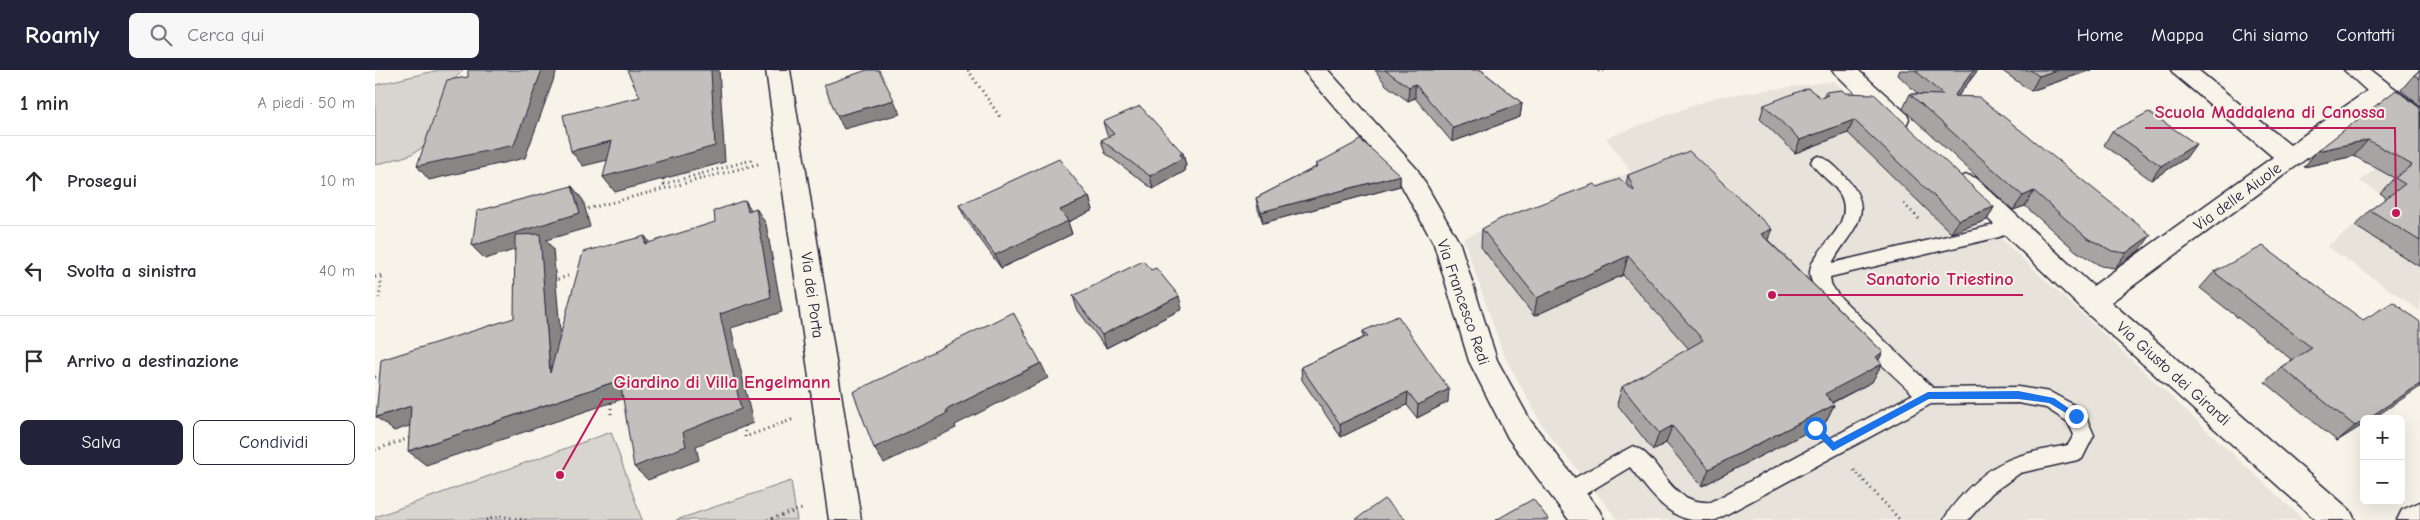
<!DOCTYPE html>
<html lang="it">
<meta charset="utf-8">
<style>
:root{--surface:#fff;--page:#f7f7f7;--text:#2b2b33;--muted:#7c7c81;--line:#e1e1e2;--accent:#22223b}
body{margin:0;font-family:"Comic Neue",sans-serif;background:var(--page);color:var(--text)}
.controls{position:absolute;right:15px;bottom:15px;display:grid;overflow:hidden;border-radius:8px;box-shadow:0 5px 20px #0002}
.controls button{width:45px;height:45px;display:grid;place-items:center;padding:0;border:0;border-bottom:1px solid var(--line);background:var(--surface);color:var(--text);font:25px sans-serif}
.stop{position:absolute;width:15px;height:15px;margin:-11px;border:4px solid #1a73e8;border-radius:50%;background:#fff}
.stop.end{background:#1a73e8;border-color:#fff;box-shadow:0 1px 5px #0008}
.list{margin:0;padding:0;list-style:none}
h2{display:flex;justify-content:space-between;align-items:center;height:65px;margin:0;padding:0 20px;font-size:21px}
h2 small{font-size:16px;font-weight:400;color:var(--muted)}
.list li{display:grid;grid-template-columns:32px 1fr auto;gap:15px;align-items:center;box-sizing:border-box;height:90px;padding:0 20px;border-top:1px solid var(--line)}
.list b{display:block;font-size:19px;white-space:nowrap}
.list em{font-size:16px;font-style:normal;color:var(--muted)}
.actions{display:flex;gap:10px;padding:15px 20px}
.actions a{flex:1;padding:11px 0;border:1px solid var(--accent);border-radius:8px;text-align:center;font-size:18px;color:var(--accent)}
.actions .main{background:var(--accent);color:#fff}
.icon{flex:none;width:28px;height:28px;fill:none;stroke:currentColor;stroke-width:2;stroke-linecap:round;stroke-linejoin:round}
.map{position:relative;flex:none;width:2045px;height:450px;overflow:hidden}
header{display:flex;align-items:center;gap:30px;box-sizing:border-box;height:70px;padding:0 25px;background:var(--accent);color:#fff}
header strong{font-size:24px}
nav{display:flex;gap:28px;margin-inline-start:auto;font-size:18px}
.search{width:350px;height:45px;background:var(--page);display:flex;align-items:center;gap:12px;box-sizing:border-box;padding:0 18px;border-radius:8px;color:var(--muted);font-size:19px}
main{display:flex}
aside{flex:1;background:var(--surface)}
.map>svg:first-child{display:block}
</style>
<header>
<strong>Roamly</strong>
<div class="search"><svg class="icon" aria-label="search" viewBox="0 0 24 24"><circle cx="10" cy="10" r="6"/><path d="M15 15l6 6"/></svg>Cerca qui</div>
<nav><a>Home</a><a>Mappa</a><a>Chi siamo</a><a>Contatti</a></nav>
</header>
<main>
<aside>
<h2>1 min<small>A piedi · 50 m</small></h2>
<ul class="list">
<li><svg class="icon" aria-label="ahead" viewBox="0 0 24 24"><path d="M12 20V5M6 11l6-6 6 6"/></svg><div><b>Prosegui</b></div><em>10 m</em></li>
<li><svg class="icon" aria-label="left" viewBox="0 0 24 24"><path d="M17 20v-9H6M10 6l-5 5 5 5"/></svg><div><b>Svolta a sinistra</b></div><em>40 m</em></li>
<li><svg class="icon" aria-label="arrive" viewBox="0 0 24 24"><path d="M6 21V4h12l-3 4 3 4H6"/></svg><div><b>Arrivo a destinazione</b></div></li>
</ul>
<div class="actions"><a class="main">Salva</a><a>Condividi</a></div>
</aside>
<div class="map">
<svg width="2045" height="450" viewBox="0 0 2045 450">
<rect width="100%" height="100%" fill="#f7f3e8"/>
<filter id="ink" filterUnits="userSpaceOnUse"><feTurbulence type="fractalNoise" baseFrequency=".02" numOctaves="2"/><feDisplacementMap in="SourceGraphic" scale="10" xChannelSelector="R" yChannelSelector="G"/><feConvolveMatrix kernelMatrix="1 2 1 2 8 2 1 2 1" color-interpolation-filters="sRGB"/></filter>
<g filter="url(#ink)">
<path fill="#e7e3db" d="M1459,11L1525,75L1929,450H1243L1169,359L1128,283L1088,168L1256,102L1231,68L1341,27Z
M2045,63V241L1952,176L2014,130L1985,111Z"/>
<path fill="#d8d5cf" stroke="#7d7c85" d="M64,0H88L72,17V63L35,85L0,95V15Z
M236,362L267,450H0V447Z
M416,411L422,450H301Z"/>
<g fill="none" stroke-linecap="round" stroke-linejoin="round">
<defs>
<path id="service" d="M1444,86C1454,89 1464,100 1471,108C1504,143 1474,162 1457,193L1615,156L1636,148L1642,150L1645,155L1642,160L1624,167L1455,207L1456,214L1463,225L1558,318L1643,317L1675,322L1708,340L1719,365L1707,389L1645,403L1617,423L1593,450H1569C1574,439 1582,431 1590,422C1624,386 1647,384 1693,375L1699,365L1693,352L1671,338L1643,333L1556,334L1341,450C1333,450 1325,450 1317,450C1290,446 1271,417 1255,397L1199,431L1191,433L1183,431L1180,424L1183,417L1258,376C1288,387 1291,435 1336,432L1538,324C1513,299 1438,236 1435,204C1433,180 1481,159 1466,126C1459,112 1443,105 1436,92L1438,88Z"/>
<path id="minor" d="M391,0H415L486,450H454Z
M928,0H953L1042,99L1085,174L1122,290L1155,350L1224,440L1229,450H1194L1133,368L1094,291L1059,174L1024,111Z
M1457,0H1483L1531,43L1534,49L1531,55L1522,57L1513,55Z
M1796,0H1823L1915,75L1992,21L1969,0H1996L2045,38V58L2036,56L2007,33L1736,232L1975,440L1980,450H1941L1707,239L1583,120L1579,114L1583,108L1592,105L1601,108L1718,216L1898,87L1800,5Z"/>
<path id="secondary" d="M2045,432V450H2022L2027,440Z"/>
</defs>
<use href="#service" stroke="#22223b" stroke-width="3"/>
<use href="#minor" stroke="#22223b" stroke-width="3"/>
<use href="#secondary" stroke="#22223b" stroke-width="3"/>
<path stroke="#22223b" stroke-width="3" stroke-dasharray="1 4" stroke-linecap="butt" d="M593,0L625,47
M1223,1L1231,0
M288,109L289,114L380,89
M1529,134L1544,149
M208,140L383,94
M0,207L7,205L4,228
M178,211L193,206
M0,307L9,304
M236,328V348
M370,356V367L419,349
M0,380L37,367
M1479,400L1525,450
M111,450L124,446L151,450
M392,450L430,438"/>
<use href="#service" fill="#f7f3e8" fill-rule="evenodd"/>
<use href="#minor" fill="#f7f3e8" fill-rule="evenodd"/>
<use href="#secondary" fill="#f7f3e8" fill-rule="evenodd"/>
</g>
<path fill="#a7a4a3" stroke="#22223b" d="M1000,0H1106L1147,33L1145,47L1077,72L1040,28L1033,31L1011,15Z
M1525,0H1603L1583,26L1765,180L1740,198L1726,196L1701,181L1650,136L1638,140L1528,39L1535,24H1543L1523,5Z
M1626,0H1716L1656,21Z
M2045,0V36L2026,20L2039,5Z
M1450,22L1619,137L1612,150L1576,163L1473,63L1420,83L1385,49L1389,35L1446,28H1448Z
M2045,38V197L1980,156L1995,140L2012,128L2005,123L2019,108L1979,86L1929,97L1942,81Z
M728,52L808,83L811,96L809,97L810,101L778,119L730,83L726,70L733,67L732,65Z
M1737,61L1811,88L1776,110L1729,75Z
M941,94L1025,105V116L888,153L883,139L881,128L941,97Z
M1253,105L1393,170L1508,282L1504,290L1497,312L1457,333L1459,335L1450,353L1327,416L1291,373L1278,380L1242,334L1247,317L1314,279L1248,205L1159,246L1106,177L1107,159L1251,114Z
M714,127L718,140L693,152L697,164L626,198L590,148L584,135Z
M776,200L807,239L731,278L702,239L698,226Z
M1839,202L1988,250L1989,354L1962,371L1890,312L1906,297L1917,290L1825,218Z
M988,261L1073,332L1042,348L1032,335L966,367L927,310L926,297L988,268Z"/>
<path fill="#888684" stroke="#22223b" d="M167,0H182L150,88L54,110L42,96Z
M336,0H344L350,92L240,122L228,107Z
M1599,0H1603L1571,41L1579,26Z
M1682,0H1716L1656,21L1664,6Z
M1040,14V28L1033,31L1034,17Z
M519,30L525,44L469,59L462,46Z
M1147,33L1145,47L1077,72L1078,58Z
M1479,50L1473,63L1420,83L1425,70Z
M1993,70L1979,86L1929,97L1942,81Z
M237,71L249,86L208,96L196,81Z
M1821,74L1811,88L1776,110L1786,96Z
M808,83L811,96L809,97L810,101L778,119L775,106L805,84Z
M1025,105V116L888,153L886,142Z
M197,116L208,130L215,157L171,170L178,179L190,318L175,303L165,172L110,189L97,176Z
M1659,121L1650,136L1638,140L1648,126Z
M714,127L718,140L693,152L697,164L626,198L620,185L685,140Z
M370,130L380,146L373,141Z
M1619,137L1612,150L1576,163L1584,150Z
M381,138L391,154L407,242L356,258L378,353L321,376L324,390L273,410L259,397L308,362L345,244Z
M1397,159L1390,178L1386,164Z
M1776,165L1765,180L1740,198L1751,183Z
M270,166L281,182L270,174Z
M1253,186L1248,205L1159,246L1162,228Z
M804,226L807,239L731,278L727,265Z
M1508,282L1499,298L1507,294L1497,312L1440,341L1450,324Z
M666,293L673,308L580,355L581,358L509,393L499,378L571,340Z
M245,310L259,325L51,395L33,381Z
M2045,314V317L1997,349H1992Z
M1074,319L1073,332L1042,348L1043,335Z
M1033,322L1032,335L966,367L965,354Z
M1459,335L1450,353L1327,416L1334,399Z
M36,336L53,350L19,361L1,347Z
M1989,351V354L1962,371L1980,356Z
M1297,356L1291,373L1278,380L1284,363Z"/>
<path fill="#c2bfbd" stroke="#22223b" d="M93,0H167L139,75L42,96L72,10L93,7Z
M252,0H336L340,76L228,107L237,71L196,81L188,45L265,27Z
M492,0H504L519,30L462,46L449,15Z
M1010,0H1106L1147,33L1078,58L1040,14L1034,17Z
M1540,0H1599L1579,26L1604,27L1776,165L1751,183L1737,181L1711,167L1659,121L1648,126L1535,24L1568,25Z
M1655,0H1682L1664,6Z
M2045,0V9L2039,5Z
M1433,18L1446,28L1453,25L1450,22L1467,20L1470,23L1499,24L1619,137L1584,150L1479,50L1425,70L1389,35Z
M2021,20L2045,38V171L1995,140L2030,114L2020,108L2037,95L1993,70L1942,81Z
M765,36L808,83L805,84L807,88L775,106L726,70L739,64L728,52Z
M1774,42L1821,74L1786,96L1737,61Z
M986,70L1025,105L886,142L881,128L943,96L941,94Z
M1314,81L1397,159L1386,164L1508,282L1501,287L1507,294L1450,324L1459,335L1334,399L1297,356L1284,363L1247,317L1328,270L1253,186L1162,228L1107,159L1125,149L1219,114L1223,117L1245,109L1259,121L1253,105Z
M684,89L714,127L685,140L693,151L620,185L584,135Z
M197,116L205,143L97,176L102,141Z
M370,130L373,141L381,138L396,227L345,244L366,339L308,362L311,376L259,397L245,310L33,381L36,336L1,347L6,290L139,248L140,165L165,164L175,303L208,182L270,166V174L340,152L339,141Z
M1888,176L1988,250L2018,232L2045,252V314L1992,349H1989V351L1980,356L1906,297L1937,278L1839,202Z
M768,191L776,200L781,198L804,226L727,265L698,226Z
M638,242L666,293L571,340L573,343L499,378L478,322L551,287L550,286Z
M1023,246L1074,319L1043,335L1033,322L965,354L926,297L993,266L988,261Z
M1009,429L1031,450H980Z
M1158,429L1174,450H1121Z"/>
</g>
<path fill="#1a73e8" d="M1643,321L1679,328L1705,346L1701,349L1674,333L1643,329H1554L1458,381L1435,358L1436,355H1443L1459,372L1553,322Z"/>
<g text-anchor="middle" stroke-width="4" stroke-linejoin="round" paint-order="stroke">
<g font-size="16" fill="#22223b" stroke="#f7f3e8">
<text transform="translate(1862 126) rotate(-36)" y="6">Via delle Aiuole</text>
<text transform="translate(438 225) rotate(82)" y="6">Via dei Porta</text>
<text transform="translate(1089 232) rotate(71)" y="6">Via Francesco Redi</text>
<text transform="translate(1799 303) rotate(42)" y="6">Via Giusto dei Girardi</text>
</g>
</g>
<path fill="none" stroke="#c2185b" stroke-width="2" d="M2021 143L2020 58H1770M1397 225L1481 225H1648M185 405L228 329H465"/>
<g fill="#c2185b" stroke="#f7f3e8" stroke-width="2">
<circle cx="2021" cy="143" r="5"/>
<circle cx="1397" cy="225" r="5"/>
<circle cx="185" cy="405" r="5"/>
</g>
<g font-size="18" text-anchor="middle" font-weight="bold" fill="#c2185b" stroke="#f7f3e8" stroke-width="4" stroke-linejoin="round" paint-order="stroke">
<text x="1895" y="48">Scuola Maddalena di Canossa</text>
<text x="1565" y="215">Sanatorio Triestino</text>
<text x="347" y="318">Giardino di Villa Engelmann</text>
</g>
</svg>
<div class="controls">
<button>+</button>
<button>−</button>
</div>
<div class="stop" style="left:1440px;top:358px"></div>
<div class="stop end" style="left:1701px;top:346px"></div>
</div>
</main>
